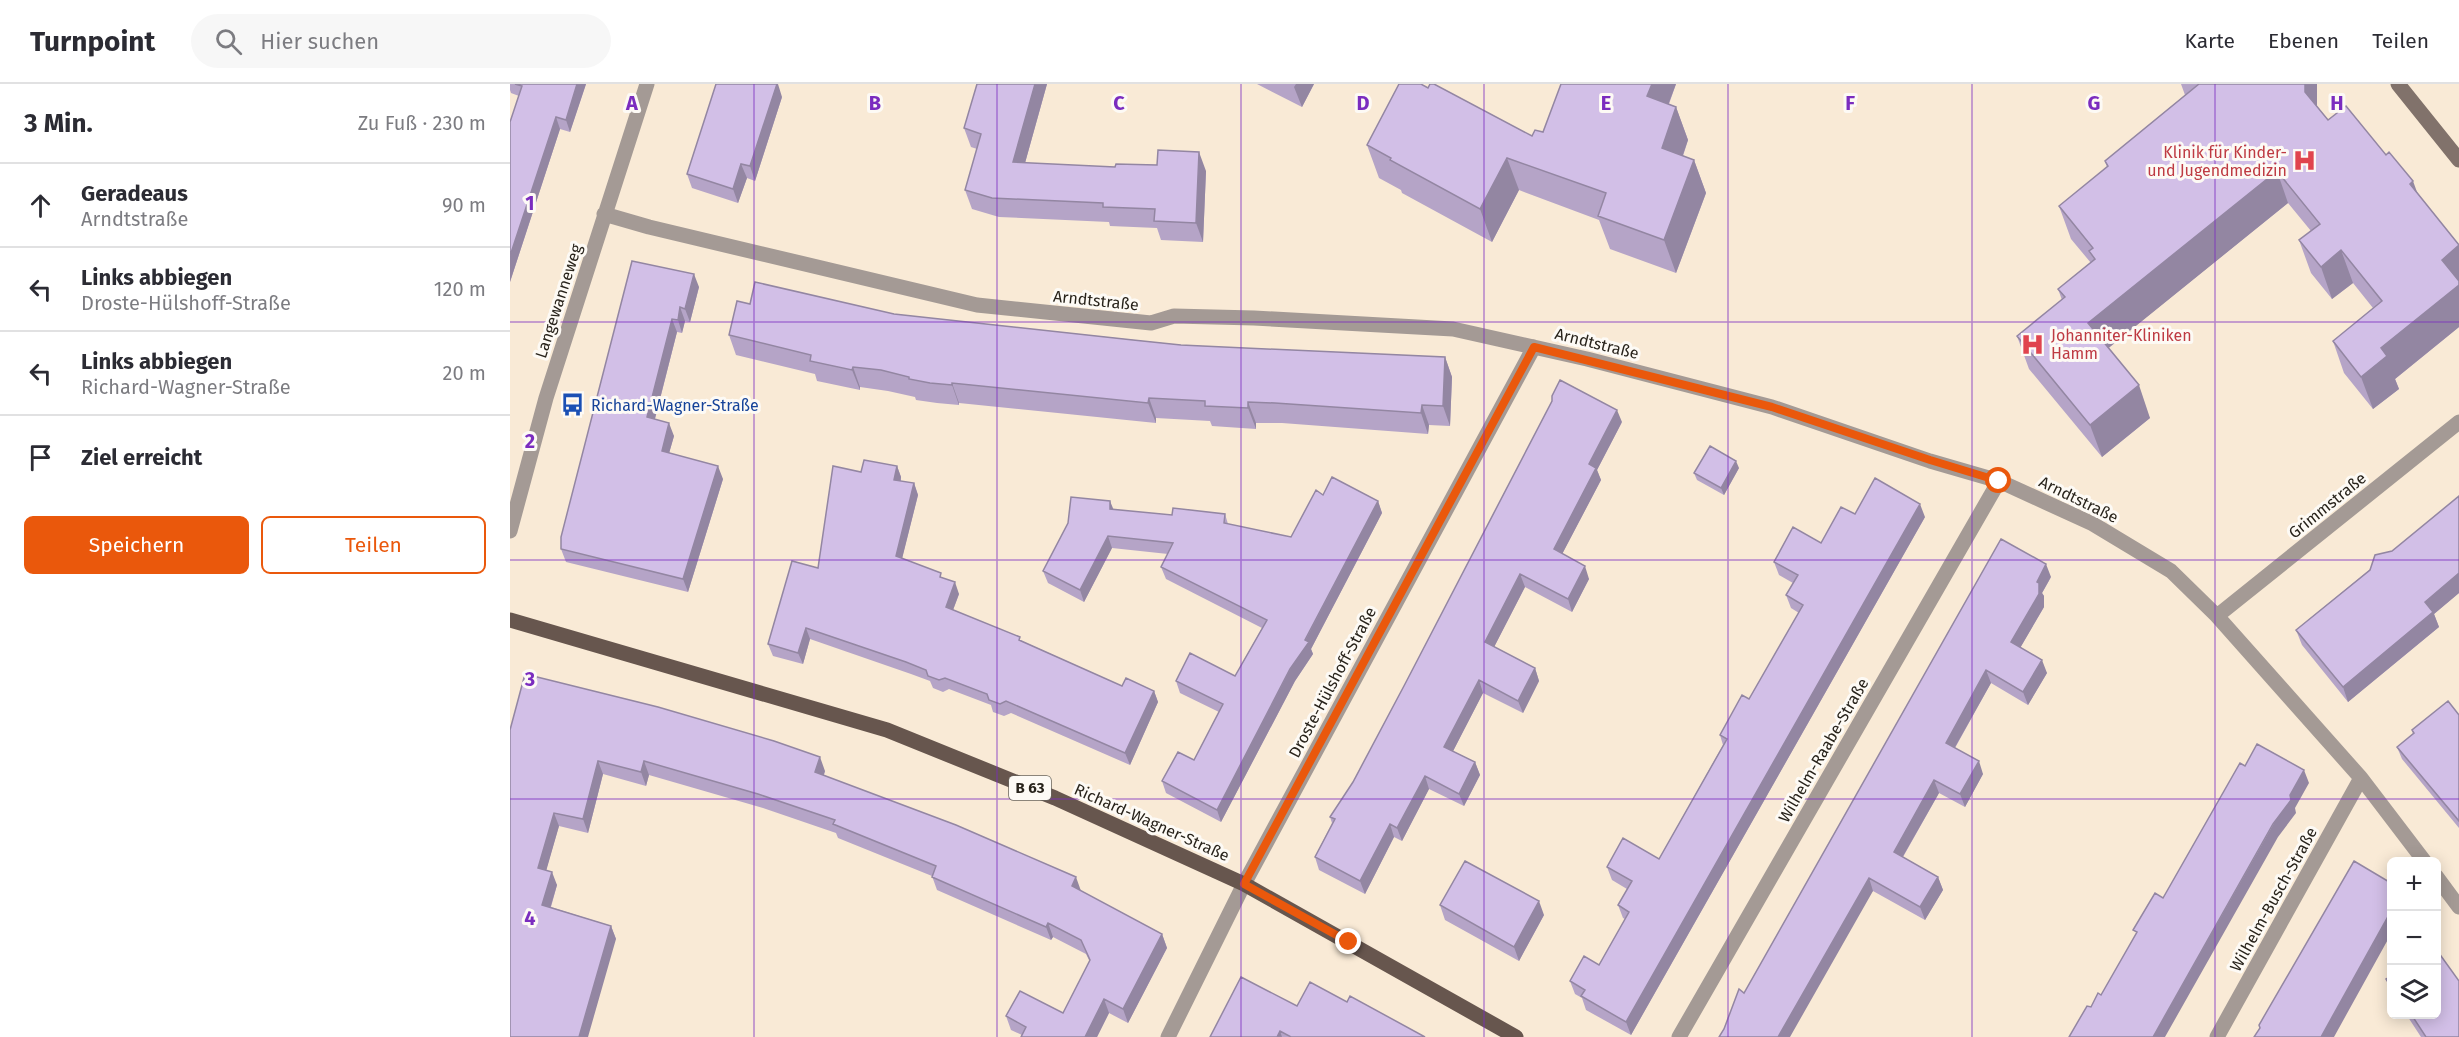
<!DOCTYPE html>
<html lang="de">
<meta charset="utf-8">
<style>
:root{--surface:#fff;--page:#f7f7f7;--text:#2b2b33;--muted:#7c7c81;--line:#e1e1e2;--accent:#ea580c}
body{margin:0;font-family:"Fira Sans",sans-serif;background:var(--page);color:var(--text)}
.controls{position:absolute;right:18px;bottom:18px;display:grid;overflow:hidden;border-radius:9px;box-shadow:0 3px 15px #0003}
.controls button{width:54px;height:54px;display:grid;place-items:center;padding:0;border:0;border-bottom:2px solid var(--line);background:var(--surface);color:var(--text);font:30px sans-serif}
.stop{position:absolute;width:18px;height:18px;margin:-14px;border:4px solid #ea580c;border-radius:50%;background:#fff}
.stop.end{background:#ea580c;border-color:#fff;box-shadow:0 2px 6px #0008}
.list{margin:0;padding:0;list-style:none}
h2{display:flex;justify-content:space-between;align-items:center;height:78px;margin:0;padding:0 24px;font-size:26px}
h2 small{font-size:20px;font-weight:400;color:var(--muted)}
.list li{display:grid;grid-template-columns:39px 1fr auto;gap:18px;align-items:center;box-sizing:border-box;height:84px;padding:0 24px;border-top:2px solid var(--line)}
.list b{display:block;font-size:22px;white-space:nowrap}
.list p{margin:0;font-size:20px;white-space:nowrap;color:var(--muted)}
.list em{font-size:20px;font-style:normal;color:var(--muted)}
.actions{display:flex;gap:12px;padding:18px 24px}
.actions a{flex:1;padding:14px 0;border:2px solid var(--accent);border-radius:9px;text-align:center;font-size:21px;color:var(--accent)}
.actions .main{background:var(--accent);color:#fff}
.icon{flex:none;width:33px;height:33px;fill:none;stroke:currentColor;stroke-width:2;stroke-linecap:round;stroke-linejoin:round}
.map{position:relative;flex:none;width:1949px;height:953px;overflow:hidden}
header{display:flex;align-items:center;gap:36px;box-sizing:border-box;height:84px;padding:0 30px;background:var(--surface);border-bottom:2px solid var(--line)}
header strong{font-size:28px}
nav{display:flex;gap:33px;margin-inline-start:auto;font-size:21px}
.search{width:420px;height:54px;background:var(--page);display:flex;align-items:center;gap:15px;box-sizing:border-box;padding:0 21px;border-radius:33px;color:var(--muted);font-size:22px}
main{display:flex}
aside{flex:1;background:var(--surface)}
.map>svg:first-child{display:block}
</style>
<header>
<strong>Turnpoint</strong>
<div class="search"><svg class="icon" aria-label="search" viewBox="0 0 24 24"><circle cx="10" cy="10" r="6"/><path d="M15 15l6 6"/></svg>Hier suchen</div>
<nav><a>Karte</a><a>Ebenen</a><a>Teilen</a></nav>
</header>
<main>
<aside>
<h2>3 Min.<small>Zu Fuß · 230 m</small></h2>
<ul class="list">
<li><svg class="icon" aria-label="ahead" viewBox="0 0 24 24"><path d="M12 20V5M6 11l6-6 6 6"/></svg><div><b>Geradeaus</b><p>Arndtstraße</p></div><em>90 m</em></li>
<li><svg class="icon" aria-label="left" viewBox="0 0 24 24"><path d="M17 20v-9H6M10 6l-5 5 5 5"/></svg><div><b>Links abbiegen</b><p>Droste-Hülshoff-Straße</p></div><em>120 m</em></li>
<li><svg class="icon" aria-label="left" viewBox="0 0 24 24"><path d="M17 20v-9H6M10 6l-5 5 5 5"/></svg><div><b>Links abbiegen</b><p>Richard-Wagner-Straße</p></div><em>20 m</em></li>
<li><svg class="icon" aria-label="arrive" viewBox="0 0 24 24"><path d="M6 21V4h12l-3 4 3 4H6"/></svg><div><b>Ziel erreicht</b></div></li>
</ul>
<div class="actions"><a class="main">Speichern</a><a>Teilen</a></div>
</aside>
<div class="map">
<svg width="1949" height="953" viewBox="0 0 1949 953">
<rect width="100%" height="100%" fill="#f9ead6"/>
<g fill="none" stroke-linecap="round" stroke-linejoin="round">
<path stroke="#a49a95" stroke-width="15" d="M94,130L139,143L467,221L641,239L664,232L744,234L943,245L1077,275L1262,323L1420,377L1489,397L1583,440L1661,487L1707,532L1851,694L1915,778
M0,447L36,314L137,0
M1707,532L1949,338
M1926,792L1949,823
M658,953L734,800L1024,263
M1169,953L1489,397
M1707,953L1851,694"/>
<path stroke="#81726b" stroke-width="15" d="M1888,0L1949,76"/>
<path stroke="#67564e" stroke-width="15" d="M0,536L377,646L545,714L734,800L1006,953"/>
</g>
<path fill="#b5a4c7" d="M0,0H76L60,48L50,45L0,198L9,12L1,9L0,6Z
M467,0H537L515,79L696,87L693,158L651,156L647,144L600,142L599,138L489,133L462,125L455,106L467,65L461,63L454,44Z
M747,0H804L792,23Z
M1166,0L1159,20L1166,23L1178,56L1173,72L1184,76L1196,109L1166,189L1100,165L1089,136L1009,106L982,158L892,109L891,106L869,94L857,61L918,4L1022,52Z
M1671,0H1807V22L1818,36L1907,109L1949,161V243L1885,295L1889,305L1863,325L1834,289L1823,257L1863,224L1843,199L1822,215L1801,189L1789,156L1801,147L1778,119L1598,264L1640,334L1592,373L1519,285L1507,252L1552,216L1548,205L1581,179L1561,155L1549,122L1597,83L1595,77L1675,11Z
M272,13L245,97L237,94L228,119L182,104L177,90Z
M122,177L189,203L180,238L175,237L172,249L167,248L145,335L164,352L159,369L213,395L178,508L56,478L51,465Z
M240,220L384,230L671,261L935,273L942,293L940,342L919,341L918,350L772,339H746V345L702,342L700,337L646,334V339L449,319V321L427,319L406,316L405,313L378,307L350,303V306L307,297L305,290L226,271L219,251Z
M1112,338L1087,386L1091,396L1052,470L1079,495L1062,528L1015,503L984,563L1025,584L1029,597L1013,629L973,609L943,667L965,678L970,691L954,722L919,705L892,757L884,753L855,810L809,786L805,773L822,739L820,733Z
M387,382L391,393V397L404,399L408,411L392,474L433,494L449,510L443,526L612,602L644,607L648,618L620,681L501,629L494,632L483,628L481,621L439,605L433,608L423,604L420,597L401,590L300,555L293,580L263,572L258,560L308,484L351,388Z
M1229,384L1214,411L1187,396L1184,389Z
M813,411L868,417L872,429L801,565L803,570L785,597L711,738L656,709L652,697L684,676L709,628L670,609L666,597L725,592L752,544L656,495L651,483L658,470L602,464L574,518L538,499L533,487L603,426L662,431L715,430L718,440L781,453Z
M1949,412V509L1924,530L1929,543L1838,618L1792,561L1786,546Z
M1345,430L1415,433L1121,951L1076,926L1072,914L1065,910L1060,897L1089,881L1115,835L1113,834L1108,821L1117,805L1102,796L1097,783L1149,775L1213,661L1210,651L1239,615L1289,529L1281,524L1276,511L1283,499L1269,491L1264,478L1311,459Z
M1541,493L1532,509L1534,512V523L1510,564L1537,589L1518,621L1481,599L1445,664L1473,690L1455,723L1429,709L1393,773L1428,793L1433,806L1415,836L1363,807L1234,909Z
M1949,631V744L1892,675L1887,663L1903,650L1902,646Z
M0,646L315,687L314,691L571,807L652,850L657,864L618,939L599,929L587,953H511L512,951L501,946L496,932L553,929L580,878L576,870L543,853L541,856L427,806L422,792L328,754L326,749L253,724L139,691L136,702L93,690L78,749L49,742L36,786L47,801L41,823L101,842L106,855L0,953Z
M930,821L1034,831L1009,877L935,836Z
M1881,892V909L1876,895Z
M837,918L915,953H700L787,922Z
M1896,930H1926L1949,953H1911Z"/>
<path fill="#9386a2" d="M67,0H76L60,48L56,36Z
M260,0H268L272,13L245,97L240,82Z
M525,0H537L510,97L503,78Z
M786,0H804L792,23L784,3Z
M1142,0H1166L1149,45L1137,12Z
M1795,0H1807V40L1795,8Z
M1166,23L1178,56L1164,97L1152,64Z
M46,33L50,45L0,198V172Z
M689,68L696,87L693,158L686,139Z
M997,74L1009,106L982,158L970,125Z
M1184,76L1196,109L1166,189L1154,156Z
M231,80L237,94L228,119L223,105Z
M1767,87L1778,119L1590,271L1578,239Z
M1903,97L1915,130L1900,100Z
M1949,161V243L1885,295L1889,305L1863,325L1851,293L1932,176Z
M1831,166L1843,199L1822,215L1811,183Z
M184,190L189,203L180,238L175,225Z
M170,223L175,237L172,249L168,236Z
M162,235L167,248L142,346L137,333Z
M935,273L942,293L940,342L933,322Z
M343,283L350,303V306L342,286Z
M442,299L449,319V321L442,301Z
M1629,301L1640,334L1592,373L1580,341Z
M639,314L646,334V339L638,319Z
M738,318L746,339V345L738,324Z
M912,321L919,341L918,350L911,329Z
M1107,326L1112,338L1087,386L1091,396L1048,478L1044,465L1079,380Z
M159,339L164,352L156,380L152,367Z
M1226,377L1229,384L1214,411L1211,404Z
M208,382L213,395L178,508L173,495Z
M387,382L391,393L389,408L384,396Z
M404,399L408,411L390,483L386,472Z
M600,417L605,429L600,425Z
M868,417L872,429L801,565L803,570L785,597L711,738L707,726Z
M1410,420L1415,433L1121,951L1116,938Z
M598,452L602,464L574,518L570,506Z
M1536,480L1541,493L1532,509L1534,512V523L1506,571L1501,558L1527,498Z
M1075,482L1079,495L1062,528L1058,515Z
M1949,489V509L1924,530L1929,543L1838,618L1833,603L1915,518Z
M1010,490L1015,503L980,571L975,558Z
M445,498L449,510L440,534L436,523Z
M296,544L300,555L293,580L288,569Z
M1532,576L1537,589L1518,621L1513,608Z
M1025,584L1029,597L1013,629L1008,617Z
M1476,586L1481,599L1440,672L1436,659Z
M969,596L973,609L939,675L934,663Z
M644,607L648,618L620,681L615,669Z
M310,673L315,687L310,701L305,688Z
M88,677L93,690L78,749L73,735Z
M134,677L139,691L136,702L131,688Z
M1469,677L1473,690L1455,723L1450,710Z
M965,678L970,691L954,722L949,710Z
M1794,686L1799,699L1785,724L1786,729L1768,753L1655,953H1643Z
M915,692L919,705L892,757L887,744Z
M1424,696L1429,709L1388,781L1384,768Z
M44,729L49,742L33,798L28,784Z
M880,740L884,753L855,810L850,797Z
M42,788L47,801L37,835L32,821Z
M566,793L571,807L562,802Z
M1428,793L1433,806L1415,836L1410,823Z
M1359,794L1363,807L1280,953H1268Z
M1029,817L1034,831L1009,877L1004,863Z
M1881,827V850L1824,953H1811Z
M538,839L543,853L541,856L536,843Z
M101,842L106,855L78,953H69Z
M652,850L657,864L618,939L613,925Z
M594,915L599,929L587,953H575Z
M770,947L772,953H767Z"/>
<path fill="#d2bfe7" stroke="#9386a2" stroke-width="1.5" d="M5,0H67L56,36L46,33L0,172V38L12,2Z
M206,0H267L240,82L231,80L223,105L177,90Z
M467,0H525L503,78L605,83L606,80L647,81L648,66L689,68L686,139L644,137L645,125L593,123V119L482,114L455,106L471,50L454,44Z
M889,0H911L918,4L920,0H924L1022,52L1025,46L1033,48L1051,0H1142L1137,12L1166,23L1152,64L1184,76L1154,156L1088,132L1096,109L997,74L970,125L880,76L881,74L857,61Z
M1689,0H1795V8L1818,36L1836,22L1876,71L1879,68L1903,97L1900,100L1949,161L1932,176L1949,197V201L1871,264L1877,272L1851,293L1823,257L1872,217L1831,166L1811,183L1789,156L1810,140L1767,87L1578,239L1629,301L1580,341L1507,252L1555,213L1548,205L1585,175L1579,167L1583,164L1549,122L1598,82L1595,77Z
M122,177L184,190L175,225L170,223L168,236L162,235L137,333L159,339L152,367L208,382L173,495L51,465V453Z
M245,198L384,230L623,256L671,261L935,273L933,322L912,321L911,329L765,319L738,318V324L695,322V317L639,314L638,319L442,299V301L420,299L399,295V293L371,286L343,283L342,286L300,277L301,271L219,251L227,217L240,220Z
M1050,296L1107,326L1079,380L1086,384L1044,465L1075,482L1058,515L1010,490L975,558L1025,584L1008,617L969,596L934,663L965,678L949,710L915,692L887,744L880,740L850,797L805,773L825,735L820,733L843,698L895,600L1042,317V312Z
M1200,362L1226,377L1211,404L1184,389Z
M354,376L387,382L384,396L404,399L386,472L431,489L430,493L445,498L436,523L510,553L509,556L612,602L616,594L644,607L615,669L496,617L490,620L479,616L477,610L435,594L429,596L418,592L416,586L396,578L296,544L288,569L258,560L282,477L308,484L323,382L351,388Z
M822,393L868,417L795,556L799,558L780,585L707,726L652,697L668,668L684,676L713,620L666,597L680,569L725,592L757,536L651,483L663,459L598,452L570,506L533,487L558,439L561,413L600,417V425L662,431L663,424L715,430L714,439L781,453L806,406L813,411Z
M1365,394L1410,420L1116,938L1071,912L1075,906L1060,897L1074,872L1089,881L1119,828L1108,821L1122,797L1097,783L1113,754L1149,775L1217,655L1210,651L1232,611L1239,615L1293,521L1276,511L1288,491L1264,478L1283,443L1311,459L1331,423L1345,430Z
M1949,412V489L1915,518L1923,528L1833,603L1786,546L1860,486L1865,471L1882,467Z
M1491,455L1536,480L1527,498L1529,499V510L1501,558L1532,576L1513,608L1476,586L1436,659L1469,677L1450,710L1424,696L1384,768L1428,793L1410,823L1359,794L1268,953H1209L1214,945L1229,905L1234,909Z
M15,590L148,623L264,657L310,673L305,688L446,741L566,793L562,802L652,850L613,925L594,915L575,953H511L516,943L496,932L510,907L553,929L580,876L571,856L538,839L536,843L422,793L426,782L323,740L325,736L248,710L134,677L131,688L88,677L73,735L44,729L28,784L42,788L32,821L101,842L69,953H0V646Z
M1938,617L1949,631V737L1887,663L1904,649L1902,646Z
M1747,660L1794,686L1780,711L1781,716L1763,740L1643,953H1559L1577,922L1581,923L1588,909L1591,911L1627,848L1623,846L1645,809L1653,814L1730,679L1735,682Z
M955,777L1029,817L1004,863L930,821Z
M1844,777L1881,799V827L1811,953H1744L1750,944L1749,941Z
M1926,865L1949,897V953H1916L1901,930H1926Z
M1881,892V903L1876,895Z
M731,893L787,922L800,898L837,918L840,912L915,953H781L770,947L767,953H700Z"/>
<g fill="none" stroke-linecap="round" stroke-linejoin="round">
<path stroke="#ea580c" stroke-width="8" d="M839,858L734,800L1024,263L1262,323L1420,376L1489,397"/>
</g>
<path fill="none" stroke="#7b2cbf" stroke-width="1.5" stroke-opacity="0.55" d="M244,0V953M487,0V953M731,0V953M974,0V953M1218,0V953M1462,0V953M1705,0V953M0,238H1949M0,476H1949M0,715H1949"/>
<defs>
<symbol id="hospital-bare" viewBox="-9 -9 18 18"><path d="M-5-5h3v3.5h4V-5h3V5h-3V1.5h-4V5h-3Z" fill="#e0444e" stroke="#fdfaf5" stroke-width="2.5" paint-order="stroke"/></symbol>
<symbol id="bus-bare" viewBox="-9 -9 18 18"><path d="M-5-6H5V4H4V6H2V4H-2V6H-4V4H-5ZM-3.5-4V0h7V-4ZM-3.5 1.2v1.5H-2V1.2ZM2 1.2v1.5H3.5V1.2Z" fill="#1a4fb4" stroke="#fdfaf5" stroke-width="2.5" paint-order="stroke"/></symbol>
</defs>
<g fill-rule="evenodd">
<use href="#hospital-bare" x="1778" y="60" width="33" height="33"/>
<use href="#hospital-bare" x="1506" y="244" width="33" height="33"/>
<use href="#bus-bare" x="46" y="304" width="33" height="33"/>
</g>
<g text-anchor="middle" stroke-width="6" stroke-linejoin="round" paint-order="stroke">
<rect fill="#fdfaf5" stroke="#68645c" stroke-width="1.5" x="499" y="692" width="42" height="24" rx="4.5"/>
<g font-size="15" font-weight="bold" fill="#28231b">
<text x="520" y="709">B 63</text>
</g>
<g font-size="16" fill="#be3a42" stroke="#fdfaf5" text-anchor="end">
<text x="1777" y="74">Klinik für Kinder-<tspan x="1777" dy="18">und Jugendmedizin</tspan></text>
<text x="1541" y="257" text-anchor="start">Johanniter-Kliniken<tspan x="1541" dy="18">Hamm</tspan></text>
</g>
<g font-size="16" fill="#28231b" stroke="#fdfaf5">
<text transform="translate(586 216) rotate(6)" y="6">Arndtstraße</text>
<text transform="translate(48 217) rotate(-72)" y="6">Langewanneweg</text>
<text transform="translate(1087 259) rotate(14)" y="6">Arndtstraße</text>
<text transform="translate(1569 415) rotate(26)" y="6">Arndtstraße</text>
<text transform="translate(1817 421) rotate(-39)" y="6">Grimmstraße</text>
<text transform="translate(822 598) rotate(-62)" y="6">Droste-Hülshoff-Straße</text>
<text transform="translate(1313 666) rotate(-60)" y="6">Wilhelm-Raabe-Straße</text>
<text transform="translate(642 738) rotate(24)" y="6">Richard-Wagner-Straße</text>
<text transform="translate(1763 815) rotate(-61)" y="6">Wilhelm-Busch-Straße</text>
</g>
<g font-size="16" fill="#164399" stroke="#fdfaf5" text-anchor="start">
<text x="81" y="327">Richard-Wagner-Straße</text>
</g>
</g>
<g font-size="20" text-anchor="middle" font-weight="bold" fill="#7b2cbf" stroke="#fdfaf5" stroke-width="6" stroke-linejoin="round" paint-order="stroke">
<text x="122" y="26">A</text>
<text x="365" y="26">B</text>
<text x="609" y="26">C</text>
<text x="853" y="26">D</text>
<text x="1096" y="26">E</text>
<text x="1340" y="26">F</text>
<text x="1584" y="26">G</text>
<text x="1827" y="26">H</text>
<text x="20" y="126">1</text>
<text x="20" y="364">2</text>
<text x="20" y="602">3</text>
<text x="20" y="841">4</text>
</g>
</svg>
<div class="controls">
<button>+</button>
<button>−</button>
<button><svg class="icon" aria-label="layers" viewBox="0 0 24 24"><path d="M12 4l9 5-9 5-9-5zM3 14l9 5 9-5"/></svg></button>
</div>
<div class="stop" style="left:1489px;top:397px"></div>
<div class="stop end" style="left:839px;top:858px"></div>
</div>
</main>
